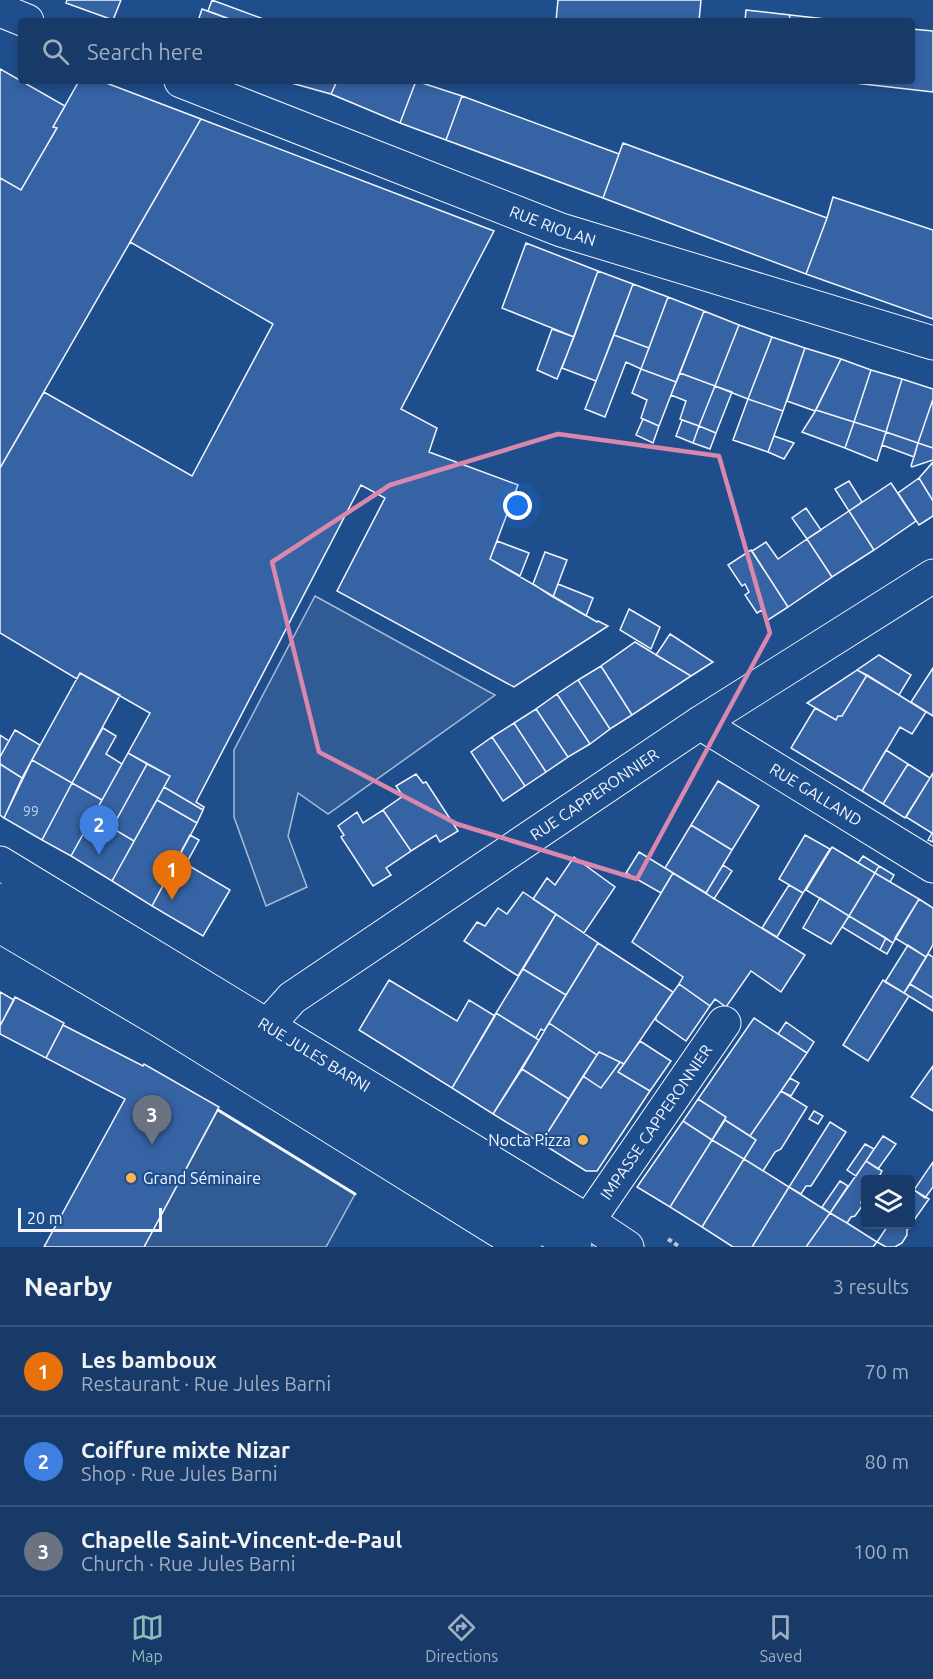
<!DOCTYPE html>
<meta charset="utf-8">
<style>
:root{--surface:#173a69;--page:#244571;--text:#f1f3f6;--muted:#9eadc0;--line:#36547d;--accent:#8bbbb9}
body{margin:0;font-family:Ubuntu,sans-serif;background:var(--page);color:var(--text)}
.controls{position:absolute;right:18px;bottom:18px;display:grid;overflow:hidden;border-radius:6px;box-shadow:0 3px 9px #0003}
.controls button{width:54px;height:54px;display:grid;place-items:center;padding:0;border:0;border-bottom:2px solid var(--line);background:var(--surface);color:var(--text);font:30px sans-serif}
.scale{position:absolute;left:18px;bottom:15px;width:144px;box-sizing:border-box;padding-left:6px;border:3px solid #f2f6ff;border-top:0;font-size:16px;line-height:21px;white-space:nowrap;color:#f2f6ff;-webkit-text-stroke:4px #1f4e8c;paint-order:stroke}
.you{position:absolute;left:518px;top:506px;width:21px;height:21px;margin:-15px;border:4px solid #fff;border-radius:50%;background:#1a73e8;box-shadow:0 0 0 9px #1a73e833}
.badge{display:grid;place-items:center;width:39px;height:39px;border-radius:50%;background:var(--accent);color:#fff;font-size:20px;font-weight:700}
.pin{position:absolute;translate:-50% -50px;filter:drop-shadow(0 2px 3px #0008)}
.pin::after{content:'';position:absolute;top:32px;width:21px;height:18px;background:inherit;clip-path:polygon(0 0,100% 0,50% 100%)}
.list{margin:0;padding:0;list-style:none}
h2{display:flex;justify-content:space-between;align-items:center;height:78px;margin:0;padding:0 24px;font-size:26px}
h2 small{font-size:20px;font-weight:400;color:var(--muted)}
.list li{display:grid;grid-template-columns:39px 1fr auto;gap:18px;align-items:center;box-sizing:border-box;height:90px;padding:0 24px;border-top:2px solid var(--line)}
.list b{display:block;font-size:22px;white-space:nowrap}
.list p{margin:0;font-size:20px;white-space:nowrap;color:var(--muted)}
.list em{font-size:20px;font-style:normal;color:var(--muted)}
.icon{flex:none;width:33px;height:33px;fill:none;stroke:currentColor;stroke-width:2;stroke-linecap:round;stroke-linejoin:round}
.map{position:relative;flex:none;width:933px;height:1247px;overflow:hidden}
.search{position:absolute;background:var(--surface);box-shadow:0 3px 9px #0003;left:18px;right:18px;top:18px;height:66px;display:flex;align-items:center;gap:15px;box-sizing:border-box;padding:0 21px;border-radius:6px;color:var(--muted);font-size:22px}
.sheet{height:348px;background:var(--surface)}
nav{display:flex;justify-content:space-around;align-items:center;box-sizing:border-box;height:84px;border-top:2px solid var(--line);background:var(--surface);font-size:16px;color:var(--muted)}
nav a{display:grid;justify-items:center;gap:3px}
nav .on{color:var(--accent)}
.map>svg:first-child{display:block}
</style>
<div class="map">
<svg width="933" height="1247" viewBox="0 0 933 1247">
<rect width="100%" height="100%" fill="#1f4e8c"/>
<path fill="#305b95" stroke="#a8bbd7" stroke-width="1.5" d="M315,596L495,695L328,814L298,793L288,836L307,887L266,906L234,817V750Z
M218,1110L355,1194L326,1247H144Z"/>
<path fill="#3563a3" stroke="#f2f6ff" stroke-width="1.5" d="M67,0H121L113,20L66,3Z
M212,0L269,21H235L208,11Z
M558,0H701L699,21H556Z
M202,9L229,19L228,21H198Z
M746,10L790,15L789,21H745Z
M790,15L844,21H789Z
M912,29L933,31V92L837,81H912Z
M0,69L65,106L53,127L57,128L21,190L0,178Z
M79,81H101L201,119L0,468V178L21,190L57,128L53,127Z
M284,81H337L331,94Z
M337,81H416L400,123L331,94Z
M416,81L462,96L446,140L400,123Z
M462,96L619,154L603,198L446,140Z
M201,119L494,231L401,409L437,428L429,452L518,485L490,559L597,622L598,621L608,626L514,687L337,591L385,498L361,485L196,802L204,807L203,810L164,787L170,776L128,753L150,713L80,673L77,679L0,633V468L44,392L192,476L273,324L130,242Z
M623,143L827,218L806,274L603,198Z
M833,197L933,230V319L806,274L827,218Z
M526,243L598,271L574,337L502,308Z
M598,271L633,284L596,381L562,368Z
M633,284L668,297L649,348L614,335Z
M668,297L704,311L676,382L641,369Z
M704,311L739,325L715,386L680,373Z
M739,325L772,337L748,399L715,386Z
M552,329L574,337L557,379L537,370Z
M614,335L649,348L641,369L626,362L605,417L585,409Z
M772,337L805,348L783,411L748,399Z
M805,348L841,359L815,411L787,401Z
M841,359L871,370L854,422L816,410Z
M641,369L676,382L659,426L641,418L647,400L632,393Z
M871,370L902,379L886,432L854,422Z
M680,373L715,386L699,426L680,419L686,401L671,395Z
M902,379L933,389V399L918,443L886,432Z
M715,386L732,392L716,433L699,426Z
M748,399L783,411L768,452L733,440Z
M933,399V448L918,443Z
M816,410L854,422L845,448L802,432Z
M643,419L659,426L653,443L636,435Z
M682,420L699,426L693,443L676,436Z
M854,422L886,432L877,461L845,448Z
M699,426L716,433L710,449L693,443Z
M886,432L918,443L914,457L882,445Z
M774,436L794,443L784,459L768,452Z
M918,443L933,448V460L912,467L911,466Z
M933,462V501L919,478Z
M919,478L933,501V516L919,525L898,493Z
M849,481L862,502L849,511L835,489Z
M891,483L916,521L874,550L849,511Z
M806,508L821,530L807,539L792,518Z
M849,511L874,550L832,577L807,539Z
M807,539L832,577L788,607L752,551L766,542L778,559Z
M497,541L529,553L520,576L490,559Z
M751,550L788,607L768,620L762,610L757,613L745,595L749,592L745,584L742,586L728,565Z
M545,552L567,560L553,597L533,584Z
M558,584L593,598L586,616L553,597Z
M629,609L660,627L651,649L620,630Z
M670,634L713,662L691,676L656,655Z
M635,642L691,676L632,715L601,666Z
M879,655L911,675L899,695L857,670Z
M601,666L632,715L610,729L578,680Z
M933,668V716L911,702Z
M857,670L867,675L842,716H838L836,720L807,703Z
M80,673L120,695L72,783L32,760Z
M867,675L926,712L912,734L900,727L862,791L791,748L815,708L836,720L838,716H842Z
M578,680L610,729L590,744L557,694Z
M557,694L590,744L568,757L536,709Z
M536,709L568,757L546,772L514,723Z
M514,723L546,772L525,786L492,737Z
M103,728L116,736L106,754L122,764L102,800L72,783Z
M15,730L40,745L22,778L0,764V757Z
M0,735L9,741L0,757Z
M492,737L525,786L503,801L471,752Z
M886,750L908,764L883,804L862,791Z
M128,753L147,764L112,828L134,841L112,881L71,856Z
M32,760L72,783L42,840L4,818Z
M0,764L22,778L4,818L0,815Z
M147,764L170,776L134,841L112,828Z
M908,764L930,778L905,818L883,804Z
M933,773V842L928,840L932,833L906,817Z
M416,774L423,783L426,782L458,831L440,842L436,835L411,851L383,810L403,796L396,786Z
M718,781L759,806L732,850L691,825Z
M72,783L102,800L71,856L42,840Z
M164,787L203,810L197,823L157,800Z
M157,800L197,823L152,906L112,881Z
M383,810L411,851L386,868L391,875L373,886L341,837L344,835L338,826L357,812L363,823Z
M691,825L732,850L706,893L665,868Z
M190,835L199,840L186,864L230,890L203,936L152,906Z
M805,835L830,849L803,893L779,879Z
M832,847L875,873L849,916L806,890Z
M639,852L673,873L661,893L626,873Z
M863,856L879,866L875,873L858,863Z
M574,857L615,887L584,933L533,899L547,878L555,885Z
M723,865L732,871L714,899L706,893Z
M879,866L894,875L890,882L875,873Z
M673,873L805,955L781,992L751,971L726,1007L715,999L710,1006L679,984L683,977L632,942Z
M875,873L919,899L893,943L849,916Z
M789,885L803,893L777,937L762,928Z
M523,892L556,914L518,976L464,941L477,922L485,926L498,908L507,914Z
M820,898L849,916L831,944L803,928Z
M919,899L933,908V945L926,957L895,938Z
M556,914L598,943L566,995L523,969Z
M849,916L886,938L880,950L842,927Z
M886,938L893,943L887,954L880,950Z
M598,943L673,992L624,1064L599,1052L597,1055L549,1023Z
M908,945L926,957L904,993L885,982Z
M928,954L933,957V998L910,984Z
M523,969L566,995L544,1031L541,1029L536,1038L496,1013Z
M389,980L457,1021L469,1000L495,1016L452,1088L359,1030Z
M883,980L909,996L868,1061L843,1045Z
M679,984L710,1006L686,1041L656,1020V1017Z
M910,984L933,998V1011L904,993Z
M0,992L14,1000L0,1026Z
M15,997L64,1023L46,1058L0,1034V1026Z
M496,1013L539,1040L493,1114L452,1088Z
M754,1018L807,1053L750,1136L725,1120L726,1117L698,1099Z
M786,1022L814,1042L807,1053L778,1034Z
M549,1023L597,1055L569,1099L522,1069Z
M63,1025L143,1066L144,1064L219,1107L144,1247H44L125,1099L46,1058Z
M640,1041L671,1061L650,1091L618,1072Z
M599,1052L620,1062L601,1088L583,1076Z
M620,1062L624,1064L618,1072L650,1091L597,1171H586L541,1143L583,1076L601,1088Z
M933,1066V1111L911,1097Z
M522,1069L569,1099L541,1143L493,1114Z
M790,1078L799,1083L791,1096L781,1091Z
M781,1091L807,1107L781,1149L775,1152L763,1171L744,1159L756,1140L750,1136Z
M698,1099L726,1117L712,1140L683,1121Z
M814,1111L823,1116L818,1124L809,1119Z
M725,1120L756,1140L744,1159L712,1140Z
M683,1121L712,1140L670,1207L637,1187Z
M830,1122L846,1132L811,1186H806L801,1194L789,1187Z
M883,1136L896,1144L878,1169L866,1161Z
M712,1140L744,1159L702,1227L670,1207Z
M865,1144L874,1149L856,1176L847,1170Z
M744,1159L789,1187L752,1247H733L702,1227Z
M866,1161L882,1171L877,1180H866V1196L861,1202L862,1206L855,1216L851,1217L847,1223L830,1213Z
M933,1162V1187L925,1198L914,1190Z
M840,1181L848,1186L830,1213L822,1207Z
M789,1187L830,1213L806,1247H752Z
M914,1190L929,1199L907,1230V1235L902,1243L895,1247H886L877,1242L889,1224H910V1194Z
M830,1213L847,1223L877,1242L873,1247H806Z"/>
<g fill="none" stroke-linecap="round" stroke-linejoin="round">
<defs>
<g id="minor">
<path d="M0,10L27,21"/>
<path id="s1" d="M181,81L561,230L933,343"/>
<path id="s2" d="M700,723L933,866"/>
<path d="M0,900L173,997L384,1125L575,1247"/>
<path id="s3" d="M267,1026L292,998L700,723L933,576"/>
<path id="s4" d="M588,1221L724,1023"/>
</g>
<g id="major">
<path id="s5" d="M0,863L588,1221L627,1247"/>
<path d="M0,926L161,1021L525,1247"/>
</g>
</defs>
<use href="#minor" stroke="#f2f6ff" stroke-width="35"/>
<use href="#major" stroke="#f2f6ff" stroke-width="35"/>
<path stroke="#b3c4dc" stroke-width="4" stroke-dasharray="4.5 3" stroke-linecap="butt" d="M668,1239L680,1247"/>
<use href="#minor" stroke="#1f4e8c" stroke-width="33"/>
<use href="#major" stroke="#1f4e8c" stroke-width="33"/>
<path stroke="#f2f6ff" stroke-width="3" d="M218,1110L355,1194"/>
</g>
<path fill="none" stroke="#da87ad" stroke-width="4.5" stroke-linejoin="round" d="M558,434L719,456L770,633L637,879L457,824L319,752L272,562L390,485Z"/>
<g fill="#ffb74d" stroke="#1f4e8c" stroke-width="2">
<circle cx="583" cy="1140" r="6"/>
<circle cx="131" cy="1178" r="6"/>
</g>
<g text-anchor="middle" stroke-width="4.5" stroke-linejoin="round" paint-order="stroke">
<g font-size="14" fill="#c3d1e8">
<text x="31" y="816">99</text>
</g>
<g font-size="16" fill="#f2f6ff" stroke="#1f4e8c">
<text dy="6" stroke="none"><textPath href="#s1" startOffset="399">RUE RIOLAN</textPath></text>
<text dy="6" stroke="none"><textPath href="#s3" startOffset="402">RUE CAPPERONNIER</textPath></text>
<text dy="6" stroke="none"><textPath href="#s2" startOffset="136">RUE GALLAND</textPath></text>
<text dy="6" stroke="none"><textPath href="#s5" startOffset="368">RUE JULES BARNI</textPath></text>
<text dy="6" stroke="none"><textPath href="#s4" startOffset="120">IMPASSE CAPPERONNIER</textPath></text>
</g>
<g font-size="16" fill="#f2f6ff" stroke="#1f4e8c" text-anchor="end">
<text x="571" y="1146">Nocta Pizza</text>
<text x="143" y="1184" text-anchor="start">Grand Séminaire</text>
</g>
</g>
</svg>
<div class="controls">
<button><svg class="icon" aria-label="layers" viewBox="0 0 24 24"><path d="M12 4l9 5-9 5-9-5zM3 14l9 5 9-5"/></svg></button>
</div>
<div class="scale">20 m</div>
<div class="you"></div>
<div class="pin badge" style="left:172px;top:900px;background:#e8710a">1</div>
<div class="pin badge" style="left:99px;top:855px;background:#3f7fe0">2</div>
<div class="pin badge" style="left:152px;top:1145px;background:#6b7280">3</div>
<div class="search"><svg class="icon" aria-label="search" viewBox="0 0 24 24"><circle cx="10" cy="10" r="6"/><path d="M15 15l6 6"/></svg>Search here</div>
</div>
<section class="sheet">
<h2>Nearby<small>3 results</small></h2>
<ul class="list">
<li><span class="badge" style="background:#e8710a">1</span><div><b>Les bamboux</b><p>Restaurant · Rue Jules Barni</p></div><em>70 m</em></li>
<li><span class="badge" style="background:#3f7fe0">2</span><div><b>Coiffure mixte Nizar</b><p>Shop · Rue Jules Barni</p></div><em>80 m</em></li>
<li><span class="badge" style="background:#6b7280">3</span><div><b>Chapelle Saint-Vincent-de-Paul</b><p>Church · Rue Jules Barni</p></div><em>100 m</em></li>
</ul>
</section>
<nav>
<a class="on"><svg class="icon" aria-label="map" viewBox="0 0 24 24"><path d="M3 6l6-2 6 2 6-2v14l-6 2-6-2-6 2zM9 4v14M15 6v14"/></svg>Map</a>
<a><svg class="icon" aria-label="directions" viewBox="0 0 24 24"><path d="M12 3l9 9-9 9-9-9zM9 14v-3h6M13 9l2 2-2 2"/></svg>Directions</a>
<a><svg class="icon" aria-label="saved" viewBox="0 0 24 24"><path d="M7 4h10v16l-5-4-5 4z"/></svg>Saved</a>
</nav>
